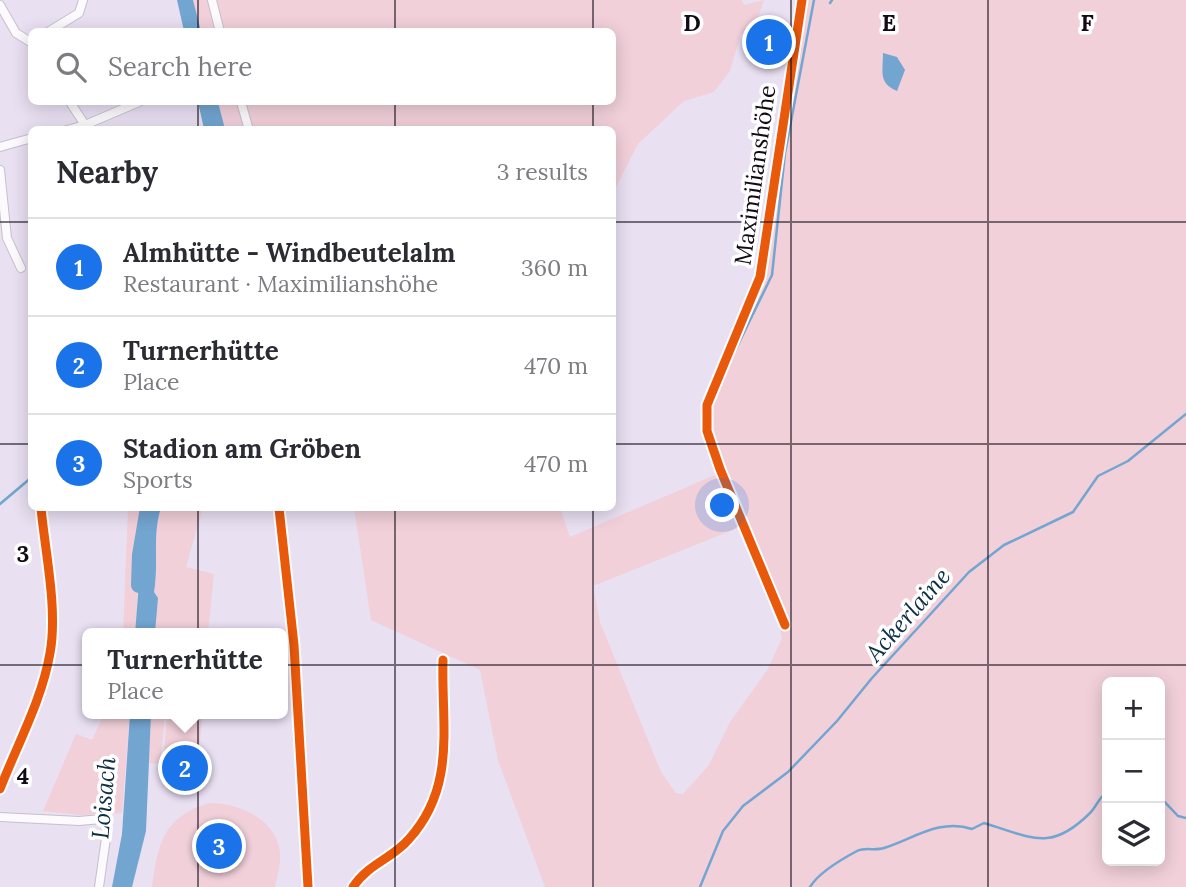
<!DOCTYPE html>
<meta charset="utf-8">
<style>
:root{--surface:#fff;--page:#f7f7f7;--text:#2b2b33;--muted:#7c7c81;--line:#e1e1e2;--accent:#1a73e8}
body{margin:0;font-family:Lora,serif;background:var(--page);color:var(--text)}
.controls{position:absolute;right:21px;bottom:21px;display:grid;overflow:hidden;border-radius:10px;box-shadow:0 4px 18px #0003}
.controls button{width:63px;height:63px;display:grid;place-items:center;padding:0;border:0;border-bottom:2px solid var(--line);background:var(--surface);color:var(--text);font:35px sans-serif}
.you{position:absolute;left:723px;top:506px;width:24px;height:24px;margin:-18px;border:5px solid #fff;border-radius:50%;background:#1a73e8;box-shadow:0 0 0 10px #1a73e833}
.badge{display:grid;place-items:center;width:46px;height:46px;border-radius:50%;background:var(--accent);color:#fff;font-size:23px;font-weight:700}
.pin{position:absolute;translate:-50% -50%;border:4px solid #fff;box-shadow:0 2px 7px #0006}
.popup{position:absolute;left:82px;top:628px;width:206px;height:91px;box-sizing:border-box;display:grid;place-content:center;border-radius:10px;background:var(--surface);filter:drop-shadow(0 2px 5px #0005);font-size:23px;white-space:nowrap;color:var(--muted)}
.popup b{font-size:26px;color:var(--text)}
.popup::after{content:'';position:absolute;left:50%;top:100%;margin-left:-14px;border:14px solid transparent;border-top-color:var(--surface)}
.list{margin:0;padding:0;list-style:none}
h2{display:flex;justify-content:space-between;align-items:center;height:91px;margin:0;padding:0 28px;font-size:30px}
h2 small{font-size:23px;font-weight:400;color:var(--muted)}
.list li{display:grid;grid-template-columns:46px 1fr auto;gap:21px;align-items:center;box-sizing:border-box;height:98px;padding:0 28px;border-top:2px solid var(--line)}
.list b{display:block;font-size:26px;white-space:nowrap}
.list p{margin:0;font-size:23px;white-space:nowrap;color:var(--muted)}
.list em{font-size:23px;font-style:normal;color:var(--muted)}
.icon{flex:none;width:38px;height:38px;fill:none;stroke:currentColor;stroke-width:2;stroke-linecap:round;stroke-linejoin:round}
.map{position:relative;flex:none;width:1186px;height:887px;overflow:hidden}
.search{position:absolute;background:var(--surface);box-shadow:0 4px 18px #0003;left:28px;top:28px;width:588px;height:77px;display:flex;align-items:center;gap:18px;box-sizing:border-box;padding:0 24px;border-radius:10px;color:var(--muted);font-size:26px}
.panel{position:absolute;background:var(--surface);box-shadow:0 4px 18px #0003;left:28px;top:126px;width:588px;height:385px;border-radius:10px}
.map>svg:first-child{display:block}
</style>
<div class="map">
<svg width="1186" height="887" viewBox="0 0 1186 887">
<rect width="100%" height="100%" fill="#e9e0f2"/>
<path fill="#f1d0da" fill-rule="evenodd" d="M193,0H742L744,5L764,0L752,35L741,34L730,71L714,92L684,101L638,144L613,193L612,130L225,129L218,102H612V32L201,31Z
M806,0H1186V887H545L498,760L480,670L371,620L354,508H560L570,537L715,475L701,414L716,395L738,334L765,272L778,169ZM740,527L776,615L782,638L768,669L730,722L709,765L683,794L676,793L661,772L600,622L593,586ZM1107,682H1160V861H1107Z
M128,508H144L135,633H123Z
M161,508H274L202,511L186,567L214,574L208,633H155L158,598L154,592C159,563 152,535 161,508Z
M104,714H130L122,813L80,815L43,811L76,734L92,740Z
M151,714H165L160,764L149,763Z
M167,714H202L199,756L164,754Z
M209,803C238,803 278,819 280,854C281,864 277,877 275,887H152C158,844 163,817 209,803Z"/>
<path fill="#72a5d0" d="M177,0H193L201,31H184Z
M883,53L897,57L905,70L897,91C878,83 883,72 883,53Z
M198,102H218L225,129H204Z
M145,508H161C152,535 159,563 154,592L158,598L155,633H135Z
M130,714H151L146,831L132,887H112L122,834Z"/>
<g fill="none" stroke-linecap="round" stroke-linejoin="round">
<path stroke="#72a5d0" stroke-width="2.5" d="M830,3L832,0
M734,353L772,275L785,153L814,0
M0,504L32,477
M1160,797L1178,816L1186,818
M700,887L723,831L743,806L788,772L837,721L872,678L969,572L1004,545L1073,512L1098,476L1128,461L1186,414
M810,887C819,872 842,859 857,851C865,847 875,851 884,848C913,839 940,818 972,829L984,823C1031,837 1050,853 1090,813C1097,806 1099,797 1107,792"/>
<path stroke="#72a5d0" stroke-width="16" d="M139,585L140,555L148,508"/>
<defs>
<path id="street" d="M212,0L220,32
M0,5L16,33L32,43
M48,32L79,13L83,0
M70,102L85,125
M241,102L249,130
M67,130L85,125L139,102
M0,147L32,138
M0,170L7,238L21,268
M279,508L294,645L308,887
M785,625L720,469L707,431V405L760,277L802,0
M0,789C17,745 42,700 50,653C58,610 45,551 41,508
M0,817L79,821L102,819L107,831L99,887
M353,887C369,863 392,859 409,839C457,786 441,724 443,660"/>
</defs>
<use href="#street" stroke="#c6bfce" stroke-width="10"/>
<use href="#street" stroke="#fcfafd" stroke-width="8"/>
<defs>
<path id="cycleway" d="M279,508L294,645L308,887
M785,625L720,469L707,431V405L760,277L802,0
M0,789C17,745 42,700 50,653C58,610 45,551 41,508
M353,887C369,863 392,859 409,839C457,786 441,724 443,660"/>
</defs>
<use href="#cycleway" stroke="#fff" stroke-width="13"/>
<use href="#cycleway" stroke="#e8590c" stroke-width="9"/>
</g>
<path fill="none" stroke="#110b16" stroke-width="2" stroke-opacity="0.55" d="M198,0V32M395,0V32M593,0V32M791,0V887M988,0V887M198,102V130M395,102V130M593,102V130M0,222H32M612,222H1186M0,444H32M612,444H1186M198,508V887M395,508V887M593,508V887M0,665H1186"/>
<g text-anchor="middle" stroke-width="7" stroke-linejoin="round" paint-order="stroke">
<g font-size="23" fill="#110b16" stroke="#fff">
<text transform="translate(755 175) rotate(-82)" y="8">Maximilianshöhe</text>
</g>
<g font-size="24" font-style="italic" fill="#0d2f45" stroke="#fff">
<text transform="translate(908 615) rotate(-49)" y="8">Ackerlaine</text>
<text transform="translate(104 798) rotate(-85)" y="8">Loisach</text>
</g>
</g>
<g font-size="23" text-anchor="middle" font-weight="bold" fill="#110b16" stroke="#fff" stroke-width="7" stroke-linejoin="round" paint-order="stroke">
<text x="692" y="31">D</text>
<text x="889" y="31">E</text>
<text x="1087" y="31">F</text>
<text x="23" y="562">3</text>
<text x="23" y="784">4</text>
</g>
</svg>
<div class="controls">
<button>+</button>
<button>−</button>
<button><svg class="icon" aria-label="layers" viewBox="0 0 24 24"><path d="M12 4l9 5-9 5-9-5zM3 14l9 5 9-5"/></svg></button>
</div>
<div class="you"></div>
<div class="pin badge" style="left:769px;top:42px">1</div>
<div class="pin badge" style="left:185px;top:768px">2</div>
<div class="popup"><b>Turnerhütte</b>Place</div>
<div class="pin badge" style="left:219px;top:846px">3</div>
<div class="search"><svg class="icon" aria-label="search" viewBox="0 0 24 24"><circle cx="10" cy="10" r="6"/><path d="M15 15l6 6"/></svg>Search here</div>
<section class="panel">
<h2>Nearby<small>3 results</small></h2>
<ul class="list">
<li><span class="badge">1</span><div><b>Almhütte - Windbeutelalm</b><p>Restaurant · Maximilianshöhe</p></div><em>360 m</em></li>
<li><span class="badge">2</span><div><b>Turnerhütte</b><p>Place</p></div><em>470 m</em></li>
<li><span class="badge">3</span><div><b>Stadion am Gröben</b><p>Sports</p></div><em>470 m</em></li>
</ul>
</section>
</div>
